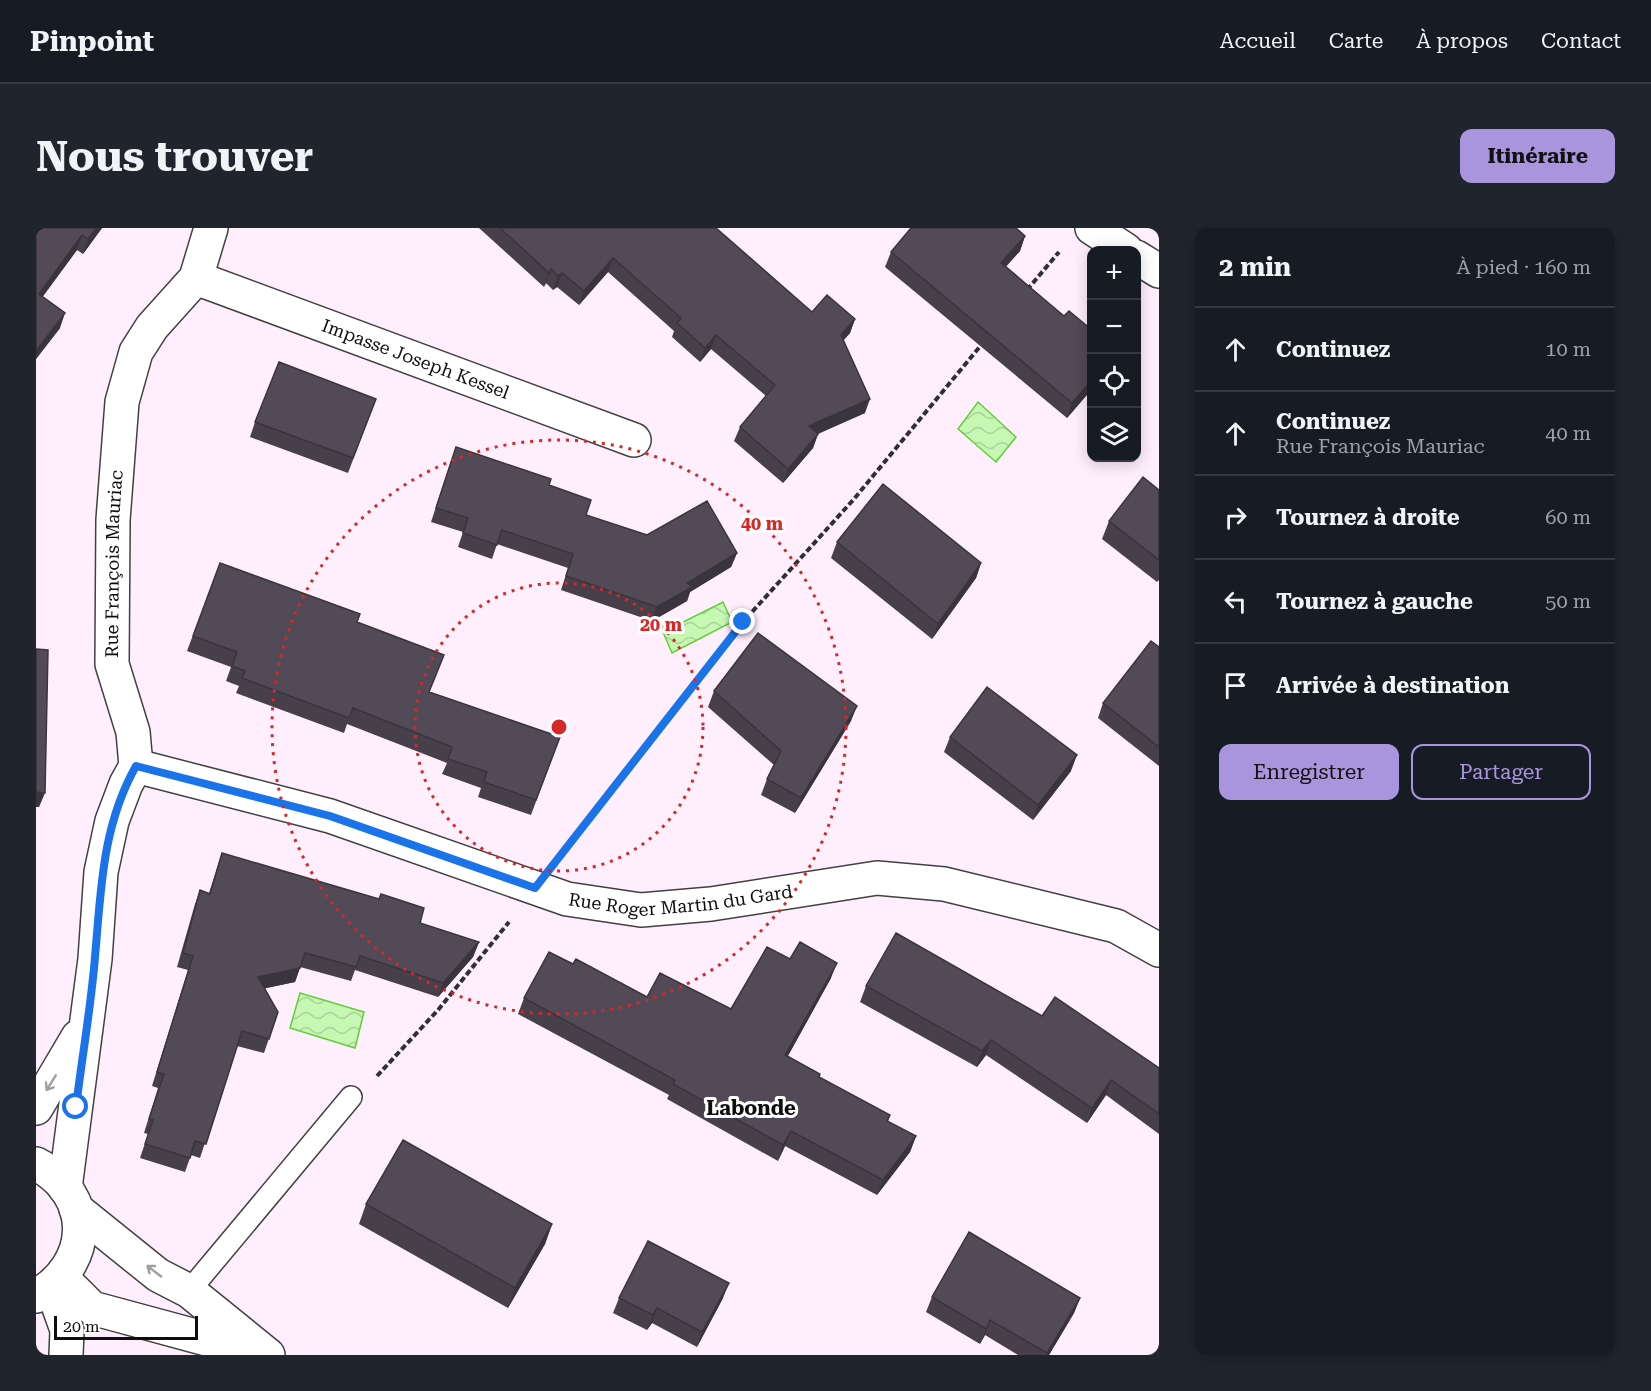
<!DOCTYPE html>
<html lang="fr">
<meta charset="utf-8">
<style>
:root{--surface:#171b24;--page:#20242c;--text:#f1f3f6;--muted:#9ea1a6;--line:#363941;--accent:#a995de}
body{margin:0;font-family:"Roboto Serif",serif;background:var(--page);color:var(--text)}
.controls{position:absolute;right:18px;top:18px;display:grid;overflow:hidden;border-radius:12px;box-shadow:0 3px 15px #0003}
.controls button{width:54px;height:54px;display:grid;place-items:center;padding:0;border:0;border-bottom:2px solid var(--line);background:var(--surface);color:var(--text);font:30px sans-serif}
.scale{position:absolute;left:18px;bottom:15px;width:144px;box-sizing:border-box;padding-left:6px;border:3px solid #0e0e0e;border-top:0;font-size:16px;line-height:21px;white-space:nowrap;color:#0e0e0e;-webkit-text-stroke:4px #fff;paint-order:stroke}
.stop{position:absolute;width:18px;height:18px;margin:-14px;border:4px solid #1a73e8;border-radius:50%;background:#fff}
.stop.end{background:#1a73e8;border-color:#fff;box-shadow:0 2px 6px #0008}
.list{margin:0;padding:0;list-style:none}
h2{display:flex;justify-content:space-between;align-items:center;height:78px;margin:0;padding:0 24px;font-size:26px}
h2 small{font-size:20px;font-weight:400;color:var(--muted)}
.list li{display:grid;grid-template-columns:39px 1fr auto;gap:18px;align-items:center;box-sizing:border-box;height:84px;padding:0 24px;border-top:2px solid var(--line)}
.list b{display:block;font-size:22px;white-space:nowrap}
.list p{margin:0;font-size:20px;white-space:nowrap;color:var(--muted)}
.list em{font-size:20px;font-style:normal;color:var(--muted)}
.actions{display:flex;gap:12px;padding:18px 24px}
.actions a{flex:1;padding:14px 0;border:2px solid var(--accent);border-radius:12px;text-align:center;font-size:21px;color:var(--accent)}
.actions .main{background:var(--accent);color:#111}
.icon{flex:none;width:33px;height:33px;fill:none;stroke:currentColor;stroke-width:2;stroke-linecap:round;stroke-linejoin:round}
.map{position:relative;flex:none;width:1123px;height:1127px;overflow:hidden;border-radius:12px}
header{display:flex;align-items:center;gap:36px;box-sizing:border-box;height:84px;padding:0 30px;background:var(--surface);border-bottom:2px solid var(--line)}
header strong{font-size:28px}
nav{display:flex;gap:33px;margin-inline-start:auto;font-size:21px}
.intro{display:flex;align-items:center;justify-content:space-between;box-sizing:border-box;height:144px;padding:0 36px}
h1{margin:0;font-size:42px}
.button{padding:15px 27px;border-radius:12px;background:var(--accent);color:#111;font-size:21px;font-weight:700}
main{display:flex;gap:36px;padding:0 36px}
aside{flex:1;background:var(--surface);border-radius:12px;box-shadow:0 3px 15px #0003}
.map>svg:first-child{display:block}
</style>
<header>
<strong>Pinpoint</strong>
<nav><a>Accueil</a><a>Carte</a><a>À propos</a><a>Contact</a></nav>
</header>
<div class="intro"><h1>Nous trouver</h1><a class="button">Itinéraire</a></div>
<main>
<div class="map">
<svg width="1123" height="1127" viewBox="0 0 1123 1127">
<defs>
<pattern id="water-waves" width="16" height="10" patternUnits="userSpaceOnUse" patternTransform="scale(1.5)"><rect width="16" height="10" fill="#c6f7b3"/><path d="M0 5q4-4 8 0t8 0" fill="none" stroke="#a9d399"/></pattern>
</defs>
<rect width="100%" height="100%" fill="#ffeffd"/>
<path fill="url(#water-waves)" stroke="#5fcf39" stroke-width="1.5" d="M942,174L980,209L960,234L922,201Z
M687,374L696,394L636,425L627,404Z
M264,765L328,784L319,820L254,800Z"/>
<g fill="none" stroke-linecap="round" stroke-linejoin="round">
<defs>
<path id="service" d="M153,1063L315,869"/>
<g id="minor">
<path d="M1056,0L1090,22"/>
<path d="M1100,29L1123,43"/>
<path id="s1" d="M160,50L598,212"/>
<path id="s2" d="M100,538L294,588L531,671L605,682L675,676L841,650L908,656L1080,698L1123,722"/>
<path d="M0,880L42,809"/>
<path d="M0,936C60,967 56,1037 0,1068"/>
<path id="s3" d="M29,960L59,731L65,644L76,593L90,556L100,538L97,504L76,436L77,292L86,174L100,124L116,99L160,50L175,0"/>
<path d="M40,981L122,1047L153,1063L232,1127"/>
<path d="M26,1050L56,1080L222,1125"/>
<path d="M16,1060L31,1102L30,1127"/>
</g>
</defs>
<use href="#service" stroke="#414141" stroke-width="24"/>
<use href="#minor" stroke="#414141" stroke-width="36"/>
<path stroke="#303030" stroke-width="4" stroke-dasharray="6 3" stroke-linecap="butt" d="M991,62L1023,24
M527,624L707,394L818,271L946,116
M341,848L402,782L473,694"/>
<use href="#service" stroke="#fff" stroke-width="21"/>
<use href="#minor" stroke="#fff" stroke-width="33"/>
</g>
<path fill="#47404b" d="M0,0H66L47,26L41,22L6,69L24,100L0,131Z
M443,0H680L776,84L819,91L814,105L807,112L829,185L782,206L777,220L747,255L698,213L704,199L730,168L675,121L664,134L636,109L638,103L572,44L543,77L521,59L517,62L510,55L508,59Z
M989,8L984,23L970,38L1028,88L1056,102V161L1031,190L849,39L855,24Z
M340,171L312,245L214,209L219,194Z
M415,233L513,257L550,287L611,307L701,325L695,339L654,364L651,373L616,393L525,362L532,340L461,316L456,331L422,319L427,304L395,294Z
M1123,262V352L1121,354L1066,311L1073,293Z
M801,314L945,335L940,350L896,411L795,330Z
M184,335L321,394L394,464L524,509L495,587L442,569L445,560L406,546L411,535L311,496L308,505L200,465L203,458L190,453L195,439L151,423Z
M1123,419V538L1062,490L1067,475Z
M678,463L815,493L759,585L725,567L731,551L738,537L672,479Z
M914,509L1035,543L997,592L908,524Z
M186,625L384,695L443,714L437,729L402,769L319,742L315,753L264,739L259,754L229,760L242,784L228,825L201,818L164,930L155,927L149,944L104,930L112,906L108,905L122,860L116,858L152,742L141,739L159,676L164,662L173,665Z
M754,731L795,750L752,828L784,846L783,850L854,887L852,894L880,908L874,924L841,967L749,918L742,933L631,871L633,867L482,786L488,770L537,736L611,769L695,781Z
M830,758L1006,788L1123,840V906L1070,867L1051,895L950,827L941,839L824,774Z
M330,976L516,996L509,1016L472,1080L323,996Z
M896,1069L1044,1070L1038,1085L1013,1127H982L949,1107L944,1116L890,1084Z
M583,1070H687L661,1119L616,1095L611,1102L577,1085Z"/>
<path fill="#3a343d" d="M60,0H66L47,26L52,11Z
M46,7L41,22L0,78L3,66Z
M989,8L984,23L960,50L965,35Z
M577,30L572,44L543,77L548,63Z
M515,41L510,55L508,59L513,45Z
M526,45L521,59L517,62L522,48Z
M29,85L24,100L0,131V123Z
M819,91L814,105L800,121L805,107Z
M680,107L675,121L664,134L669,120Z
M1056,152V161L1031,190L1036,175Z
M834,171L829,185L767,212L773,198Z
M782,206L777,220L747,255L752,241Z
M701,325L695,339L654,364L651,373L616,393L621,379L651,355Z
M945,335L940,350L896,411L902,396Z
M821,478L815,493L759,585L765,570Z
M1041,527L1035,543L997,592L1002,577Z
M0,564L9,565L3,579H0Z
M443,714L437,729L402,769L407,755Z
M801,735L795,750L744,842L749,827Z
M264,740L259,754L217,763L222,749Z
M955,812L950,827L941,839L946,823Z
M1075,852L1070,867L1051,895L1056,880Z
M755,903L749,918L742,933L747,917Z
M880,908L874,924L841,967L847,952Z
M516,996L509,1016L472,1080L479,1060Z
M693,1055L687,1070L661,1119L666,1104Z
M1044,1070L1038,1085L1013,1127H1010Z
M621,1080L616,1095L611,1102L617,1087Z
M954,1092L949,1107L944,1116L950,1101Z"/>
<path fill="#534a57" stroke="#3a343d" stroke-width="1.5" d="M0,0H60L52,11L46,7L3,66L29,85L0,123Z
M464,0H680L776,84L791,67L819,91L805,107L834,171L773,198L782,206L752,241L704,199L739,157L680,107L669,120L641,95L645,90L577,30L548,63L526,45L522,48L515,41L513,45Z
M875,0H980L989,8L965,35L1028,88L1033,83L1056,102V152L1036,175L855,24Z
M243,134L340,171L317,230L219,194Z
M420,219L515,251L513,257L555,272L550,287L611,307L671,273L701,325L651,355L656,359L621,379L530,348L537,326L466,302L461,317L427,305L432,290L400,280Z
M1107,249L1123,262V332L1073,293Z
M847,256L945,335L902,396L801,314Z
M184,335L324,386L321,394L408,427L393,464L524,509L500,572L448,554L451,544L412,531L416,519L317,480L313,490L206,450L209,443L196,438L201,424L157,408Z
M722,405L821,478L765,570L731,551L745,523L678,463Z
M1115,413L1123,419V519L1067,475Z
M0,421L12,422L9,565L0,564Z
M951,459L1041,527L1002,577L914,509Z
M186,625L343,671L345,666L388,680L384,695L443,714L407,755L324,728L320,739L269,725L264,740L222,749L242,784L233,811L206,803L170,916L159,913L154,930L109,916L117,892L113,891L128,846L121,844L157,728L147,725L164,662L174,666Z
M860,705L1006,788L1019,769L1123,840V886L1075,852L1056,880L955,812L946,823L830,758Z
M764,714L801,735L749,827L784,846L783,849L854,887L851,893L880,908L847,952L755,903L747,917L637,856L639,852L488,770L513,724L537,736L540,731L611,769L624,745L695,781L731,719L754,731Z
M367,912L516,996L479,1060L330,976Z
M933,1004L1044,1070L1011,1125L954,1092L950,1101L896,1069Z
M612,1013L693,1055L666,1104L621,1080L617,1087L583,1070Z"/>
<defs><path id="oneway-shaft" d="M-6 0H5M1.5-3L5.5 0L1.5 3" fill="none" stroke-width="1.6" stroke-linecap="round" stroke-linejoin="round" transform="scale(1.5)"/></defs>
<g stroke="#9f9f9f">
<use href="#oneway-shaft" transform="translate(15 855) rotate(122)"/>
<use href="#oneway-shaft" transform="translate(118 1043) rotate(-142)"/>
</g>
<g fill="none" stroke-linecap="round" stroke-linejoin="round">
<path stroke="#1a73e8" stroke-width="8" d="M40,879C46,829 55,779 59,729C65,662 66,598 100,538L294,588L499,660L707,394"/>
</g>
<g fill="none" stroke="#d62828" stroke-width="3" stroke-dasharray="3 6">
<circle cx="523" cy="499" r="144"/>
<circle cx="523" cy="499" r="287"/>
</g>
<g text-anchor="middle" stroke-width="6" stroke-linejoin="round" paint-order="stroke">
<g font-size="18" fill="#0e0e0e" stroke="#fff">
<text dy="6" stroke="none"><textPath href="#s1" startOffset="234">Impasse Joseph Kessel</textPath></text>
<text dy="6" stroke="none"><textPath href="#s3" startOffset="636">Rue François Mauriac</textPath></text>
<text dy="6" stroke="none"><textPath href="#s2" startOffset="566">Rue Roger Martin du Gard</textPath></text>
</g>
<g font-size="20" font-weight="bold" fill="#0e0e0e" stroke="#fff">
<text x="715" y="887">Labonde</text>
</g>
</g>
<circle cx="523" cy="499" r="9" fill="#d62828" stroke="#fff" stroke-width="3"/>
<g font-size="18" text-anchor="middle" font-weight="bold" fill="#d62828" stroke="#fff" stroke-width="6" stroke-linejoin="round" paint-order="stroke">
<text x="726" y="302">40 m</text>
<text x="625" y="403">20 m</text>
</g>
</svg>
<div class="controls">
<button>+</button>
<button>−</button>
<button><svg class="icon" aria-label="locate" viewBox="0 0 24 24"><circle cx="12" cy="12" r="6"/><path d="M12 2v4M12 18v4M2 12h4M18 12h4"/></svg></button>
<button><svg class="icon" aria-label="layers" viewBox="0 0 24 24"><path d="M12 4l9 5-9 5-9-5zM3 14l9 5 9-5"/></svg></button>
</div>
<div class="scale">20 m</div>
<div class="stop" style="left:40px;top:879px"></div>
<div class="stop end" style="left:707px;top:394px"></div>
</div>
<aside>
<h2>2 min<small>À pied · 160 m</small></h2>
<ul class="list">
<li><svg class="icon" aria-label="ahead" viewBox="0 0 24 24"><path d="M12 20V5M6 11l6-6 6 6"/></svg><div><b>Continuez</b></div><em>10 m</em></li>
<li><svg class="icon" aria-label="ahead" viewBox="0 0 24 24"><path d="M12 20V5M6 11l6-6 6 6"/></svg><div><b>Continuez</b><p>Rue François Mauriac</p></div><em>40 m</em></li>
<li><svg class="icon" aria-label="right" viewBox="0 0 24 24"><path d="M7 20v-9h11M14 6l5 5-5 5"/></svg><div><b>Tournez à droite</b></div><em>60 m</em></li>
<li><svg class="icon" aria-label="left" viewBox="0 0 24 24"><path d="M17 20v-9H6M10 6l-5 5 5 5"/></svg><div><b>Tournez à gauche</b></div><em>50 m</em></li>
<li><svg class="icon" aria-label="arrive" viewBox="0 0 24 24"><path d="M6 21V4h12l-3 4 3 4H6"/></svg><div><b>Arrivée à destination</b></div></li>
</ul>
<div class="actions"><a class="main">Enregistrer</a><a>Partager</a></div>
</aside>
</main>
